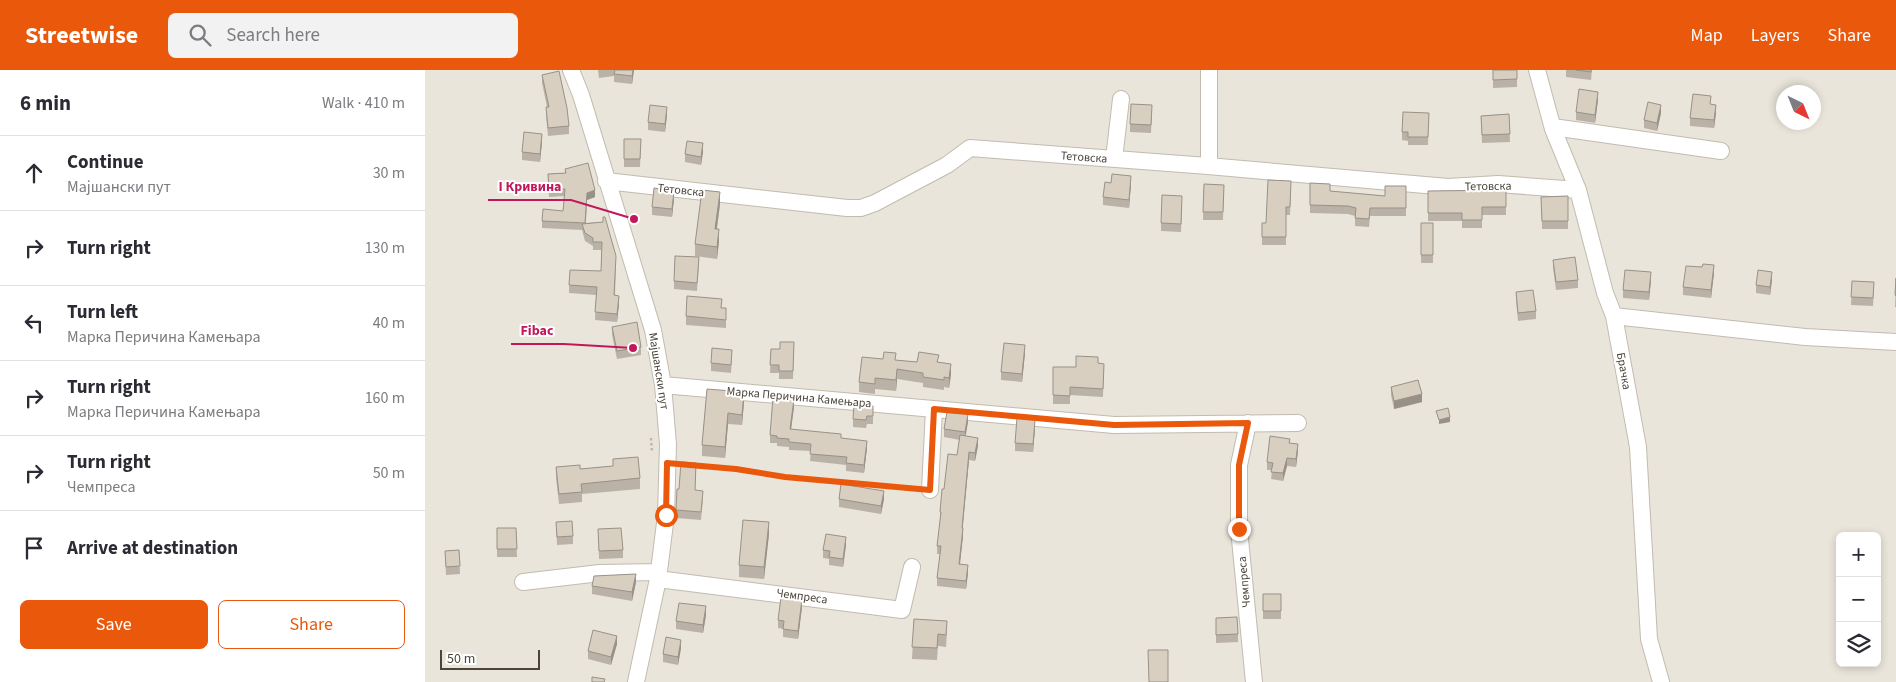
<!DOCTYPE html>
<meta charset="utf-8">
<style>
:root{--surface:#fff;--page:#f2f2f3;--text:#2b2b33;--muted:#7c7c81;--line:#e1e1e2;--accent:#ea580c}
body{margin:0;font-family:"Source Sans 3",sans-serif;background:var(--page);color:var(--text)}
.controls{position:absolute;right:15px;bottom:15px;display:grid;overflow:hidden;border-radius:8px;box-shadow:0 2px 8px #0003}
.controls button{width:45px;height:45px;display:grid;place-items:center;padding:0;border:0;border-bottom:1px solid var(--line);background:var(--surface);color:var(--text);font:25px sans-serif}
.compass{position:absolute;left:1351px;top:15px;width:45px;height:45px;border-radius:50%;background:var(--surface);box-shadow:0 2px 8px #0003;rotate:137deg}
.scale{position:absolute;left:15px;bottom:12px;width:100px;box-sizing:border-box;padding-left:5px;border:2px solid #4b4439;border-top:0;font-size:14px;line-height:18px;white-space:nowrap;color:#4b4439;-webkit-text-stroke:4px #fff;paint-order:stroke}
.stop{position:absolute;width:15px;height:15px;margin:-11px;border:4px solid #ea580c;border-radius:50%;background:#fff}
.stop.end{background:#ea580c;border-color:#fff;box-shadow:0 1px 5px #0008}
.list{margin:0;padding:0;list-style:none}
h2{display:flex;justify-content:space-between;align-items:center;height:65px;margin:0;padding:0 20px;font-size:21px}
h2 small{font-size:16px;font-weight:400;color:var(--muted)}
.list li{display:grid;grid-template-columns:32px 1fr auto;gap:15px;align-items:center;box-sizing:border-box;height:75px;padding:0 20px;border-top:1px solid var(--line)}
.list b{display:block;font-size:19px;white-space:nowrap}
.list p{margin:0;font-size:16px;white-space:nowrap;color:var(--muted)}
.list em{font-size:16px;font-style:normal;color:var(--muted)}
.actions{display:flex;gap:10px;padding:15px 20px}
.actions a{flex:1;padding:11px 0;border:1px solid var(--accent);border-radius:8px;text-align:center;font-size:18px;color:var(--accent)}
.actions .main{background:var(--accent);color:#fff}
.icon{flex:none;width:28px;height:28px;fill:none;stroke:currentColor;stroke-width:2;stroke-linecap:round;stroke-linejoin:round}
.map{position:relative;flex:none;width:1471px;height:612px;overflow:hidden}
header{display:flex;align-items:center;gap:30px;box-sizing:border-box;height:70px;padding:0 25px;background:var(--accent);color:#fff}
header strong{font-size:24px}
nav{display:flex;gap:28px;margin-inline-start:auto;font-size:18px}
.search{width:350px;height:45px;background:var(--page);display:flex;align-items:center;gap:12px;box-sizing:border-box;padding:0 18px;border-radius:8px;color:var(--muted);font-size:19px}
main{display:flex}
aside{flex:1;background:var(--surface)}
.map>svg:first-child{display:block}
</style>
<header>
<strong>Streetwise</strong>
<div class="search"><svg class="icon" aria-label="search" viewBox="0 0 24 24"><circle cx="10" cy="10" r="6"/><path d="M15 15l6 6"/></svg>Search here</div>
<nav><a>Map</a><a>Layers</a><a>Share</a></nav>
</header>
<main>
<aside>
<h2>6 min<small>Walk · 410 m</small></h2>
<ul class="list">
<li><svg class="icon" aria-label="ahead" viewBox="0 0 24 24"><path d="M12 20V5M6 11l6-6 6 6"/></svg><div><b>Continue</b><p>Мајшански пут</p></div><em>30 m</em></li>
<li><svg class="icon" aria-label="right" viewBox="0 0 24 24"><path d="M7 20v-9h11M14 6l5 5-5 5"/></svg><div><b>Turn right</b></div><em>130 m</em></li>
<li><svg class="icon" aria-label="left" viewBox="0 0 24 24"><path d="M17 20v-9H6M10 6l-5 5 5 5"/></svg><div><b>Turn left</b><p>Марка Перичина Камењара</p></div><em>40 m</em></li>
<li><svg class="icon" aria-label="right" viewBox="0 0 24 24"><path d="M7 20v-9h11M14 6l5 5-5 5"/></svg><div><b>Turn right</b><p>Марка Перичина Камењара</p></div><em>160 m</em></li>
<li><svg class="icon" aria-label="right" viewBox="0 0 24 24"><path d="M7 20v-9h11M14 6l5 5-5 5"/></svg><div><b>Turn right</b><p>Чемпреса</p></div><em>50 m</em></li>
<li><svg class="icon" aria-label="arrive" viewBox="0 0 24 24"><path d="M6 21V4h12l-3 4 3 4H6"/></svg><div><b>Arrive at destination</b></div></li>
</ul>
<div class="actions"><a class="main">Save</a><a>Share</a></div>
</aside>
<div class="map">
<svg width="1471" height="612" viewBox="0 0 1471 612">
<rect width="100%" height="100%" fill="#f6f3ec"/>
<path fill="#eae5da" fill-rule="evenodd" d="M0,0H1471V612H0ZM1358,22H1388V52H1358ZM1415,466H1452V593H1415Z"/>
<g fill="none" stroke-linecap="round" stroke-linejoin="round">
<defs>
<path id="minor" d="M146,0L156,25L228,260L238,315L243,374L241,445L233,509L211,612
M784,0V96
M1112,0L1128,59L1153,120L1180,223L1189,246L1213,377L1224,569L1236,612
M1128,57L1296,81
M689,89L696,29
M181,111L422,138H436L450,133L522,95L545,78L783,96L1023,117L1073,114L1153,120
M1189,246L1380,267L1471,272
M238,315L689,355L873,353
M823,353L814,395V459L829,612
M505,420L509,339
M233,509L477,540L487,497
M98,512L175,503L233,502"/>
</defs>
<use href="#minor" stroke="#c2bbae" stroke-width="18"/>
<path stroke="#c4b79f" stroke-width="2.5" stroke-dasharray="2.5 2.5" stroke-linecap="butt" d="M226,368L227,382
M270,396L311,399L359,407L491,419"/>
<use href="#minor" stroke="#fff" stroke-width="16"/>
</g>
<path fill="#bab2a6" d="M173,0H209L207,14L189,12V6L174,8Z
M1068,0H1092V17L1068,18Z
M1141,0H1167L1166,10L1141,7Z
M117,5L144,56V64L123,66L121,45L122,37L117,13Z
M1173,30L1170,53L1151,50V42Z
M727,43L726,63L705,62V54Z
M1004,43L1003,75H983V71L977,70V62Z
M1236,43L1232,61L1219,58V50Z
M1291,43L1289,58L1265,56V48Z
M1084,44L1085,72L1057,73L1056,46Z
M242,45L240,62L223,60V52Z
M199,69H216L215,97H199Z
M117,72L115,92L97,90V82Z
M278,82L276,95L260,92V84Z
M140,99L170,127L162,130L161,153L178,152L191,194L190,225L194,234L192,252L170,250L171,225L144,223V215L176,201L177,180H168V176L160,171L157,160L117,158V151L138,141L140,126L124,127L123,104L140,103Z
M885,113L905,121L960,126L981,116V146H945L944,157L930,156V146L923,144L885,143Z
M706,114L704,138L678,135V127Z
M779,114L799,115L798,150H778Z
M866,119L865,145H861V175H837V153H841Z
M1081,120V145H1057V158H1037V151H1003V121Z
M1143,126V159H1117L1116,127Z
M249,129L247,147L227,145V137Z
M295,134L292,159L294,171L292,189L270,186V174Z
M757,134L756,162L736,161V153Z
M996,153H1008V193H996Z
M1128,190L1153,210V218L1131,220L1128,198Z
M274,195L272,221L249,219V211Z
M1289,203L1286,228L1258,225V217Z
M1471,208V237H1470Z
M1226,210L1224,230L1198,228V220Z
M1347,210L1345,225L1331,223V215Z
M1427,211L1449,220L1448,236L1426,235Z
M1091,222L1111,241V249L1093,251L1091,230Z
M297,238L301,246V258L261,255V246Z
M187,257L216,277V285L192,289L187,265Z
M369,272L368,309H354V303H345L346,279H355Z
M600,283L597,312L576,310V302Z
M307,288L306,303L286,301V293Z
M471,290L492,292H514L526,304L524,318L519,317V320L498,317V313L472,309L471,321L450,319V324L434,322V312Z
M673,293L679,294L678,327L645,325V334H628V297H651Z
M966,317L997,332L969,339L966,325Z
M282,319L319,332L317,355L303,354L300,388L277,386V375Z
M369,337L366,359L416,368L442,378L439,403L421,401V395L385,391L386,381L364,380V377L352,376V373H345V365Z
M448,344V354H442L441,358L428,357V349Z
M543,352L540,366L553,376L550,391L544,390L537,458L538,466L535,494L543,503L541,519L512,516V508L515,484H512V476L515,450V442L519,419L532,385L535,370L519,367V359Z
M610,358L608,382L590,381V373Z
M865,373L873,381L871,397L862,396L858,411L846,409L847,400H842V392Z
M188,389L215,408V419L157,424V432L134,434L131,408V397L155,399L188,396Z
M271,401L270,420L278,429L276,450L251,448V440L254,419Z
M414,429H459L456,444L414,437Z
M131,452L148,466V474L132,475Z
M72,458H91L92,487H72Z
M173,459L198,480V488L174,489Z
M344,464L339,509L314,507V495Z
M421,475L418,497L404,495V489L398,488V480Z
M34,480L35,504L21,505L20,481Z
M211,512L207,531L167,524V516Z
M838,524H856V549H838Z
M377,537L373,569L358,567V559L353,558V550Z
M281,545L278,563L251,559V551Z
M791,548L813,564V572L791,573Z
M489,549L522,562L521,577L513,576L512,590L487,589Z
M192,574L186,595L163,589V581Z
M256,578L253,595L238,592V584Z"/>
<path fill="#979187" d="M208,0H209L207,14V6Z
M1173,22V30L1170,53V45Z
M1236,35V43L1232,61V53Z
M1291,35V43L1289,58V50Z
M242,37V45L240,62V54Z
M117,64V72L115,92V84Z
M278,73V82L276,95V87Z
M706,106V114L704,138V130Z
M170,120V127L162,130L160,160L162,123Z
M249,121V129L247,147V139Z
M295,122V134L290,171V159Z
M294,159V171L292,189V177Z
M1289,195V203L1286,228V220Z
M1226,202V210L1224,230V222Z
M1347,202V210L1345,225V217Z
M194,226V234L192,252V244Z
M600,275V283L597,312V304Z
M526,294V304L524,318V308Z
M472,299V309L471,321V310Z
M319,322V332L317,355V345Z
M997,324V332L969,339V331Z
M369,329V337L365,367V359Z
M303,343V354L300,388V377Z
M543,344V352L540,370V362Z
M1025,347V352L1014,354V350Z
M610,350V358L608,382V374Z
M553,368V376L550,391V383Z
M442,371V378L439,403V395Z
M873,374V381L871,397V389Z
M544,382V390L537,466V458Z
M862,388V396L858,411V403Z
M459,421V429L456,444V436Z
M344,452V464L339,509V497Z
M538,458V466L534,502V494Z
M421,467V475L418,497V489Z
M543,495V503L541,519V511Z
M211,504V512L207,531V522Z
M377,529V537L373,569V561Z
M281,536V545L278,563V555Z
M192,566V574L186,595V587Z
M256,570V578L253,595V587Z"/>
<path fill="#d8cfc1" stroke="#979187" d="M190,0H208L207,6L189,4Z
M1068,0H1092V9L1068,10Z
M1151,0H1166V2Z
M134,1L142,38L144,56L123,58L121,37H124L117,5Z
M1154,19L1173,22L1170,45L1151,42Z
M1268,24L1286,26L1285,34L1291,35L1289,50L1265,48Z
M1223,32L1236,35L1232,53L1219,50Z
M706,34L727,35L726,55L705,54Z
M225,35L242,37L240,54L223,52Z
M978,42L1004,43L1003,67H983V62H977Z
M1084,44L1085,64L1057,65L1056,46Z
M99,62L117,64L115,84L97,82Z
M199,69H216L215,89H199Z
M262,71L278,73L276,87L260,84Z
M163,93L170,120L162,123L160,153L117,151L118,139L138,141L140,119L124,120L123,104L141,103L140,99Z
M687,104L706,106L704,130L678,127L680,112L686,113Z
M843,110L866,111L865,137H861V167H837V153H841Z
M885,113L905,114V121L960,126V116H981V138H945L944,149L930,148L931,138L923,136L885,135Z
M779,114L799,115L798,142H778Z
M229,118L249,121L247,139L227,137Z
M277,120L295,122L290,159H294L292,177L270,174Z
M1081,120V137H1057V150H1037V143H1003V121Z
M737,125L757,126L756,154L736,153Z
M1143,126V151H1117L1116,127Z
M178,147H180L191,186L189,225L194,226L192,244L170,242L172,217L144,215L145,200L176,201L177,172H168V168L160,163L157,154L178,152Z
M996,153H1008V185H996Z
M250,186L274,187L272,213L249,211Z
M1150,187L1153,210L1131,212L1128,190Z
M1278,194L1289,195L1286,220L1258,217L1261,196L1277,197Z
M1200,200L1226,202L1224,222L1198,220Z
M1333,200L1347,202L1345,217L1331,215Z
M1471,208V226L1470,225Z
M1427,211L1449,212L1448,228L1426,227Z
M1108,220L1111,241L1093,243L1091,222Z
M262,226L297,229L296,238H301V250L261,246Z
M212,252L216,277L192,281L187,257Z
M355,272H369L368,301H354V295H345L346,279H355Z
M579,273L600,275L597,304L576,302Z
M287,278L307,280L306,295L286,293Z
M459,282L471,283L470,290L492,292L494,282L514,285L512,292L526,294L524,308L519,307V310L498,307V303L472,299L471,310L450,308V314L434,312L437,287L458,289Z
M651,286L673,287V293L679,294L678,319L645,317V326L628,325V297H651Z
M993,310L997,324L969,331L966,317Z
M282,319L319,322L317,345L303,343L300,377L277,375Z
M348,327L369,329L365,359L416,364V368L442,371L439,395L421,393L422,387L385,384L386,374L364,372V369L352,368V366L345,365Z
M429,334L448,336V346H442L441,350L428,349Z
M1023,338L1025,347L1014,350L1011,341Z
M522,342L543,344L540,362L519,359Z
M592,348L610,350L608,374L590,373Z
M535,365L553,368L550,383L544,382L537,458H538L534,494L543,495L541,511L512,508L516,476H512L516,442H515L517,419H519L523,384L532,385Z
M845,366L865,369L864,373L873,374L871,389L862,388L858,403L846,402L848,393L842,392Z
M213,387L215,408L156,414L157,422L134,424L131,397L155,395V399L188,396V389Z
M256,392L271,393L270,420L278,421L276,442L251,440L252,419H254Z
M416,414L459,421L456,436L414,429Z
M318,450L344,452L339,497L314,495Z
M147,451L148,466L132,467L131,452Z
M72,458H91L92,479H72Z
M196,458L198,480L174,481L173,459Z
M401,464L421,467L418,489L404,487L405,481L398,480Z
M34,480L35,496L21,497L20,481Z
M211,504L207,522L167,516L169,506Z
M838,524H856V541H838Z
M356,527L377,529L373,561L358,559L359,551L353,550Z
M254,533L281,536L278,555L251,551Z
M812,547L813,564L791,565V548Z
M489,549L522,551L521,565L513,564L512,578L487,577Z
M168,560L192,566L186,587L163,581Z
M241,567L256,570L253,587L238,584Z
M723,580H743V612H724Z
M167,607L180,609L179,612H167Z"/>
<g fill="none" stroke-linecap="round" stroke-linejoin="round">
<path stroke="#ea580c" stroke-width="6" d="M241,445L242,393L311,399L360,407L505,420L509,339L689,355L823,353L814,395V459"/>
</g>
<g text-anchor="middle" stroke-width="4" stroke-linejoin="round" paint-order="stroke">
<g font-size="12" fill="#4b4439" stroke="#fff">
<text transform="translate(659 87) rotate(4)" y="4">Тетовска</text>
<text transform="translate(1063 116) rotate(-1)" y="4">Тетовска</text>
<text transform="translate(256 120) rotate(6)" y="4">Тетовска</text>
<text transform="translate(234 301) rotate(81)" y="4">Мајшански пут</text>
<text transform="translate(1199 301) rotate(80)" y="4">Брачка</text>
<text transform="translate(374 327) rotate(5)" y="4">Марка Перичина Камењара</text>
<text transform="translate(819 512) rotate(-95)" y="4">Чемпреса</text>
<text transform="translate(377 526) rotate(8)" y="4">Чемпреса</text>
</g>
</g>
<path fill="none" stroke="#c2185b" stroke-width="2" d="M209 149L146 130H63M208 278L139 274H86"/>
<g fill="#c2185b" stroke="#fff" stroke-width="2">
<circle cx="209" cy="149" r="5"/>
<circle cx="208" cy="278" r="5"/>
</g>
<g font-size="14" text-anchor="middle" font-weight="bold" fill="#c2185b" stroke="#fff" stroke-width="4" stroke-linejoin="round" paint-order="stroke">
<text x="105" y="121">I Кривина</text>
<text x="112" y="265">Fibac</text>
</g>
</svg>
<div class="controls">
<button>+</button>
<button>−</button>
<button><svg class="icon" aria-label="layers" viewBox="0 0 24 24"><path d="M12 4l9 5-9 5-9-5zM3 14l9 5 9-5"/></svg></button>
</div>
<svg class="compass" viewBox="-18 -18 36 36"><path d="M0-13l5 13h-10z" fill="#e53935"/><path d="M0 13l5-13h-10z" fill="#7c7c81"/></svg>
<div class="scale">50 m</div>
<div class="stop" style="left:241px;top:445px"></div>
<div class="stop end" style="left:814px;top:459px"></div>
</div>
</main>
